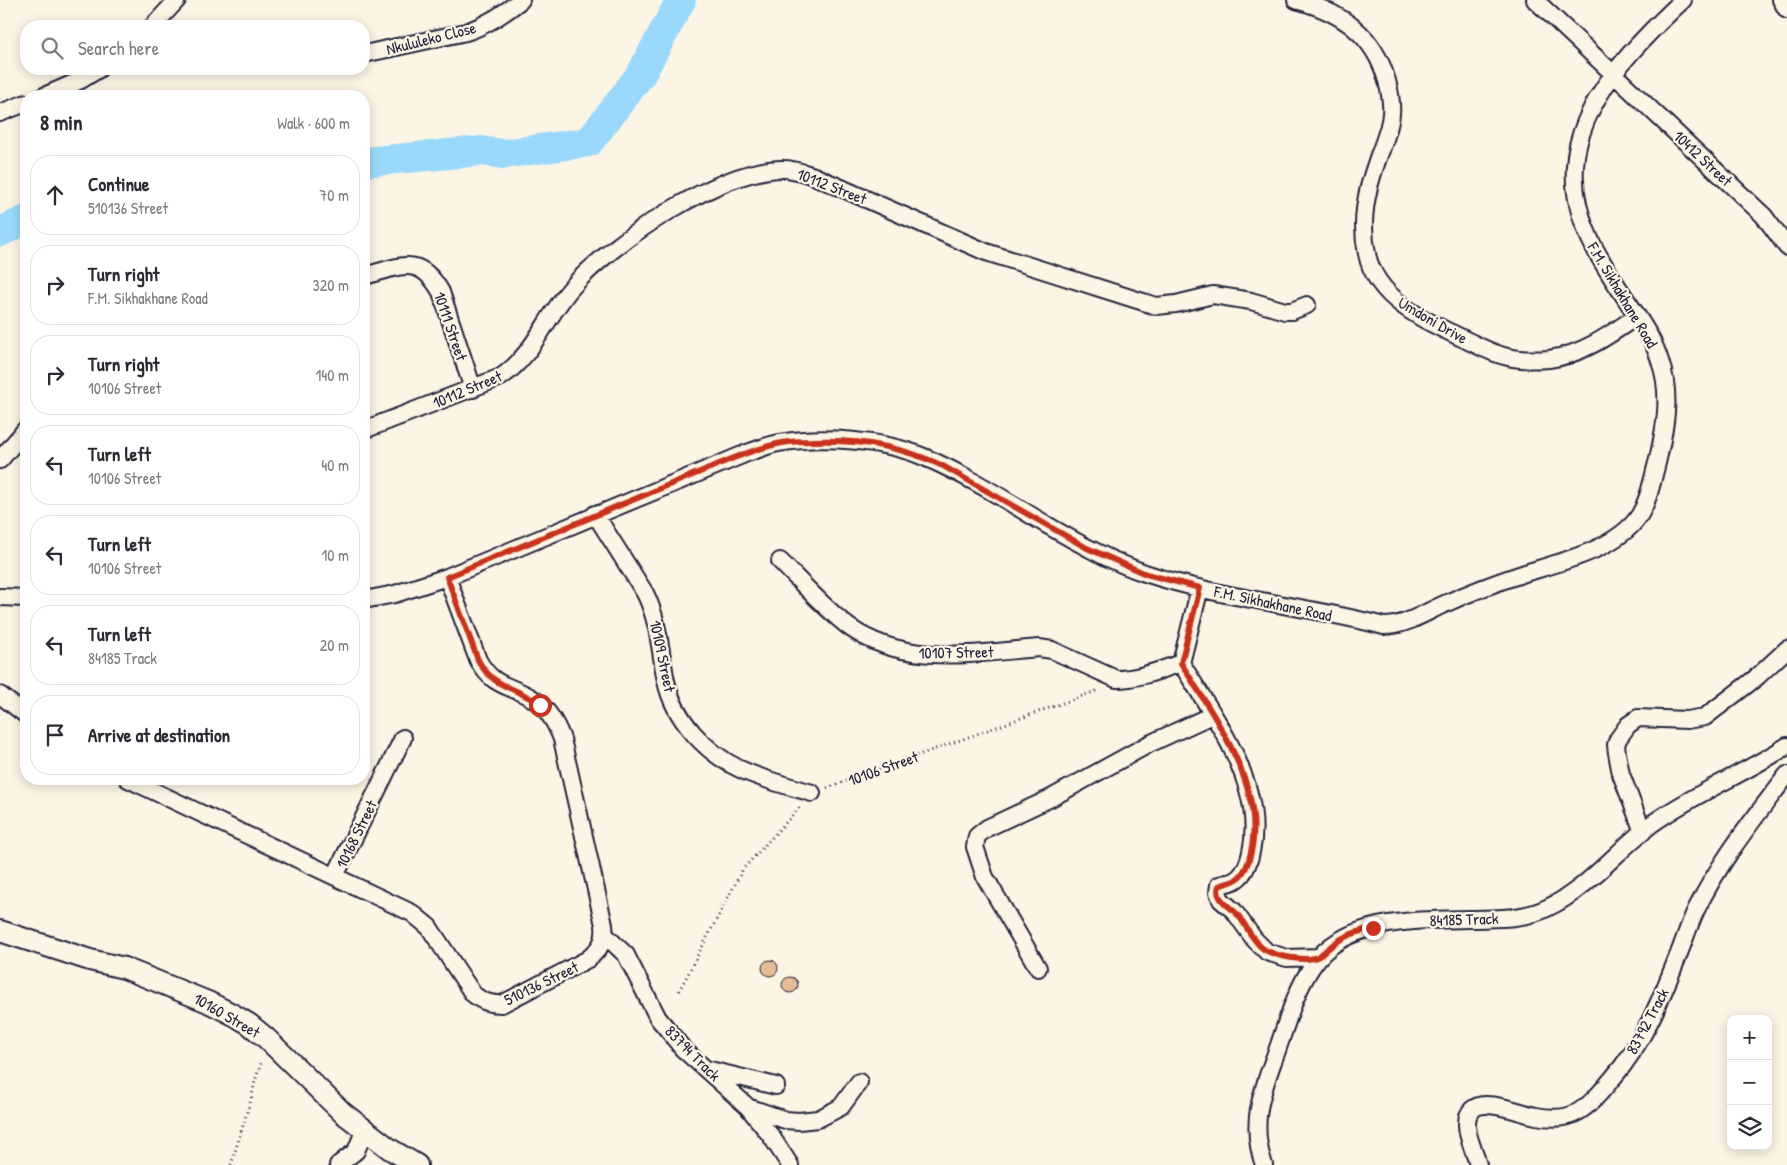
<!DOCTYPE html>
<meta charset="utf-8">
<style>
:root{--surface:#fff;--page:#f7f7f7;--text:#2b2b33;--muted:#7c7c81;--line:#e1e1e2}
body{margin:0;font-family:"Patrick Hand",sans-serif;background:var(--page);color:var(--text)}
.controls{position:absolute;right:15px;bottom:15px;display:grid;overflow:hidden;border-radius:10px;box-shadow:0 2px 12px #0003}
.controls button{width:45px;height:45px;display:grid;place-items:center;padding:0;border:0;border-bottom:1px solid var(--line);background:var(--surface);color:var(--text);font:25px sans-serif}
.stop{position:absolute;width:15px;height:15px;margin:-11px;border:4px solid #c8321e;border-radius:50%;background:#fff}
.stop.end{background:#c8321e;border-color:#fff;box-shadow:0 1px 5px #0008}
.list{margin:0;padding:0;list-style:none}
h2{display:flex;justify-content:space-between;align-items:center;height:65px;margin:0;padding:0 20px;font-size:21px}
h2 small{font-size:16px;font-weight:400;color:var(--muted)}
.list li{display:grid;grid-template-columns:32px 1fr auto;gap:15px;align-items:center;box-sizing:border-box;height:80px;margin:0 10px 10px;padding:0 10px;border:1px solid var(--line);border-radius:20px}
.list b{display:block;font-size:19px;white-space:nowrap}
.list p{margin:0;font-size:16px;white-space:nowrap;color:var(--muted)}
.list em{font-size:16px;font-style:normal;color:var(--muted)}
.icon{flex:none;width:28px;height:28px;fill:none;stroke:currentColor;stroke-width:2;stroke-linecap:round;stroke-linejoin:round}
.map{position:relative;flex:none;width:1787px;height:1165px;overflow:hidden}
.search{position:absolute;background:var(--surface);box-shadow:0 2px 12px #0003;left:20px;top:20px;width:350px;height:55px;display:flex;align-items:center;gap:12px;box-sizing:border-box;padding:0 18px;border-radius:20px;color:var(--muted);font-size:19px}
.panel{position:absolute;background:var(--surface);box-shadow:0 2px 12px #0003;left:20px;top:90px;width:350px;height:695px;border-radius:20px}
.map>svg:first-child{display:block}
</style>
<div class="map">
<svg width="1787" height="1165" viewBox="0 0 1787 1165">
<rect width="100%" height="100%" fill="#fcf5e5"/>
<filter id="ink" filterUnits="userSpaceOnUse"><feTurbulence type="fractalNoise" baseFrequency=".02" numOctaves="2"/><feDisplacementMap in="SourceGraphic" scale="10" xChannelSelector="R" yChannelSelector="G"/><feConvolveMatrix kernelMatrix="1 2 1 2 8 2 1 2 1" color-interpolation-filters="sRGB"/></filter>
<g filter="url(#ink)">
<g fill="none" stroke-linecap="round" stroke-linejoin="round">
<path stroke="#9ad9fb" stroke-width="30" d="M364,162L481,151L503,154L589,142L641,74L681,0
M0,232L26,220"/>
</g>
<path fill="#e6bb96" stroke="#22223b" d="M762 968a8 8 0 1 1 16 0a8 8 0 1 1-16 0Z
M782 985a8 8 0 1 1 16 0a8 8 0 1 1-16 0Z"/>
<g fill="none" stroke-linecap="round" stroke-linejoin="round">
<defs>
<path id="minor" d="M1296,0C1341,12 1374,34 1387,81C1390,92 1392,102 1391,114C1390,130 1382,146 1377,161C1366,192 1360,221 1367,254C1376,299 1425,321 1462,338C1477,345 1492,354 1508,357C1521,360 1536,360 1549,359C1582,355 1611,334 1637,316
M1535,0L1764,216L1787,247
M1781,0L1787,10
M153,26L177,0
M364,54L466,32C487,25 503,14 521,0
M44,96L81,80L99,69
M0,113L26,103
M364,276C400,267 419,253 441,292L473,389
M364,430L501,377C535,354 547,314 574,285C615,240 722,168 784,169C794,169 804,173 814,176L986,252L1156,306L1176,304L1213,295L1251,301L1285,311H1292L1307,305
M0,460L26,429
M595,514L645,593C659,621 660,651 666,681C674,719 706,753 740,769C763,780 789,786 812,793
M780,561C802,583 824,608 849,627C905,667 975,653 1039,648L1052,650L1116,679C1139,679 1160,670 1181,663L1200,588
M0,597L26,598
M364,600L395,594L447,577L747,453C757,450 768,445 779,443C822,435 884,440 924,457C967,475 1007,501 1047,525C1078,543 1110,561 1145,573C1222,599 1305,605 1384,626C1404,626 1423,614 1440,606C1468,593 1497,582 1525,573C1561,562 1617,549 1639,516C1649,500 1652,481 1657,463C1665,429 1672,395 1660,361C1654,341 1643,325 1632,308C1603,265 1571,221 1575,166C1579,100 1637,43 1683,0
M1181,663C1214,717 1266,786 1251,852C1249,862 1245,873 1237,879C1232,883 1225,883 1219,885L1218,892L1221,900L1234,911L1254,939L1267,952L1287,958L1319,957
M0,695L26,715
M128,779L412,913L429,927L473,994C483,1002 490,1004 502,1004L588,959C600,949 606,940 604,925L562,739C556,723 546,706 530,697C507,684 493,687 478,660L447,577
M1643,832L1621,774L1617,753L1616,745L1618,739L1628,725L1638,718L1687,720L1705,717L1757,677L1787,649
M335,876L403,738
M605,935L626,955L658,1018L668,1030L683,1049L748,1107L771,1136L790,1165
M1038,968L985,877L975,847L977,836L987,828L1051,798L1149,744L1212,715
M710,1070L776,1086
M748,1107L785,1120L799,1121L818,1119L841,1107L859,1082
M338,1165L356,1151L365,1129
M1264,1165C1248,1120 1264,1087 1279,1045C1288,1018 1297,988 1313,965C1344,918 1419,920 1470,919C1496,918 1523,920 1547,908C1588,889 1617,850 1653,823C1695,793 1744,774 1787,746
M1478,1165C1475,1152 1467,1138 1467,1125C1466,1088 1518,1113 1536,1116C1547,1118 1563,1119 1574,1114C1589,1107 1602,1091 1612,1079C1643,1044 1661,999 1678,956C1684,941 1689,925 1696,910C1721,859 1753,820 1787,775"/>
<path id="tertiary" d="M0,931L90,960L124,968L208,1002L234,1015L249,1024L266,1038L343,1113L390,1149L417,1165"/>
</defs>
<use href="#minor" stroke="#22223b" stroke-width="20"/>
<use href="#tertiary" stroke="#22223b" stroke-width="24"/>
<path stroke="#22223b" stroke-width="3" stroke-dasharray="1 4" stroke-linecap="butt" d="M827,788L1099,690
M679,991L743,869L800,807
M231,1165L251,1099L255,1081L262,1060"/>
<use href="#minor" stroke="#fcf5e5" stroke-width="16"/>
<use href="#tertiary" stroke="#fcf5e5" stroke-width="20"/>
</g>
</g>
<g fill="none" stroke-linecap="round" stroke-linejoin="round" filter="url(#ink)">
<path stroke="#c8321e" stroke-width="6" d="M540,705C517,686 494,690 478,660L447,577L712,467C733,458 755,449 777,444C788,441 801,441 812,441C858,439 901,446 943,466L1087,548L1146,574L1200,588L1181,663C1214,717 1266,787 1251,852C1249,862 1245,873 1237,879C1232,883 1225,883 1219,886C1214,899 1230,906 1238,915C1246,925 1251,938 1261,947C1271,956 1307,963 1319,956C1324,953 1329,947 1334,944C1345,935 1359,931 1373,928"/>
</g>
<g text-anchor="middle" stroke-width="4.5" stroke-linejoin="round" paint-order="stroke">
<g font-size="16" fill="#22223b" stroke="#fcf5e5">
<text transform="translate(431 38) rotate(-14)" y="6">Nkululeko Close</text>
<text transform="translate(1703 158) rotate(43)" y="6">10412 Street</text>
<text transform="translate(832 186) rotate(21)" y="6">10112 Street</text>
<text transform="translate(1623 295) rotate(59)" y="6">F.M. Sikhakhane Road</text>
<text transform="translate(1433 320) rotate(30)" y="6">Umdoni Drive</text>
<text transform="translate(451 326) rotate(71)" y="6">10111 Street</text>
<text transform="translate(467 389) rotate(-23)" y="6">10112 Street</text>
<text transform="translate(1273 603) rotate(12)" y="6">F.M. Sikhakhane Road</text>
<text transform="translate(956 652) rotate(-1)" y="6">10107 Street</text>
<text transform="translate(663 656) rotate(78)" y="6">10109 Street</text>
<text transform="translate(883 768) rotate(-20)" y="6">10106 Street</text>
<text transform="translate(356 834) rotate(-64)" y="6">10168 Street</text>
<text transform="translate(1464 919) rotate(-2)" y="6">84185 Track</text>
<text transform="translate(541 983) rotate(-26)" y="6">510136 Street</text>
<text transform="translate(227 1015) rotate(30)" y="6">10160 Street</text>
<text transform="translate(1647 1021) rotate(-62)" y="6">83792 Track</text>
<text transform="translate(693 1053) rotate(45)" y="6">83794 Track</text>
</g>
</g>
</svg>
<div class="controls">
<button>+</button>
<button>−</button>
<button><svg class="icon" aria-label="layers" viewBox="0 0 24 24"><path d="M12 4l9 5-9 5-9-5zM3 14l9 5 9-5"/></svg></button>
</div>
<div class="stop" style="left:540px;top:705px"></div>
<div class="stop end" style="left:1373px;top:928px"></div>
<div class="search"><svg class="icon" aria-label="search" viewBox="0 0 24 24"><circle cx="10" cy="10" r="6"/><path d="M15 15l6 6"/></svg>Search here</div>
<section class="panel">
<h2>8 min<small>Walk · 600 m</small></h2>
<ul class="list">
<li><svg class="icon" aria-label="ahead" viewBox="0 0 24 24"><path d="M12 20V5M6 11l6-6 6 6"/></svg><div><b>Continue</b><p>510136 Street</p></div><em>70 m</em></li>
<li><svg class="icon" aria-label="right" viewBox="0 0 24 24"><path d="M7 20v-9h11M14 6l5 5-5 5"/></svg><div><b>Turn right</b><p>F.M. Sikhakhane Road</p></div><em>320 m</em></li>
<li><svg class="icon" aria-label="right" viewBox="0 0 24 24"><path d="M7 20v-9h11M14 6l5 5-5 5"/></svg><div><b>Turn right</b><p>10106 Street</p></div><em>140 m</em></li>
<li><svg class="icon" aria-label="left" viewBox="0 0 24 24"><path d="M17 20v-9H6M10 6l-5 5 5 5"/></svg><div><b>Turn left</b><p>10106 Street</p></div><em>40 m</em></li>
<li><svg class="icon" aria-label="left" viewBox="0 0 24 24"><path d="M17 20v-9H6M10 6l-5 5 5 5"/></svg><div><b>Turn left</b><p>10106 Street</p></div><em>10 m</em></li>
<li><svg class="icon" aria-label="left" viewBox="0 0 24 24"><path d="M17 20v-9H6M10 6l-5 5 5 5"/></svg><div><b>Turn left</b><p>84185 Track</p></div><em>20 m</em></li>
<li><svg class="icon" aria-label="arrive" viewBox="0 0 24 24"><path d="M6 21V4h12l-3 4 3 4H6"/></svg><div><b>Arrive at destination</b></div></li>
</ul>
</section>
</div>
